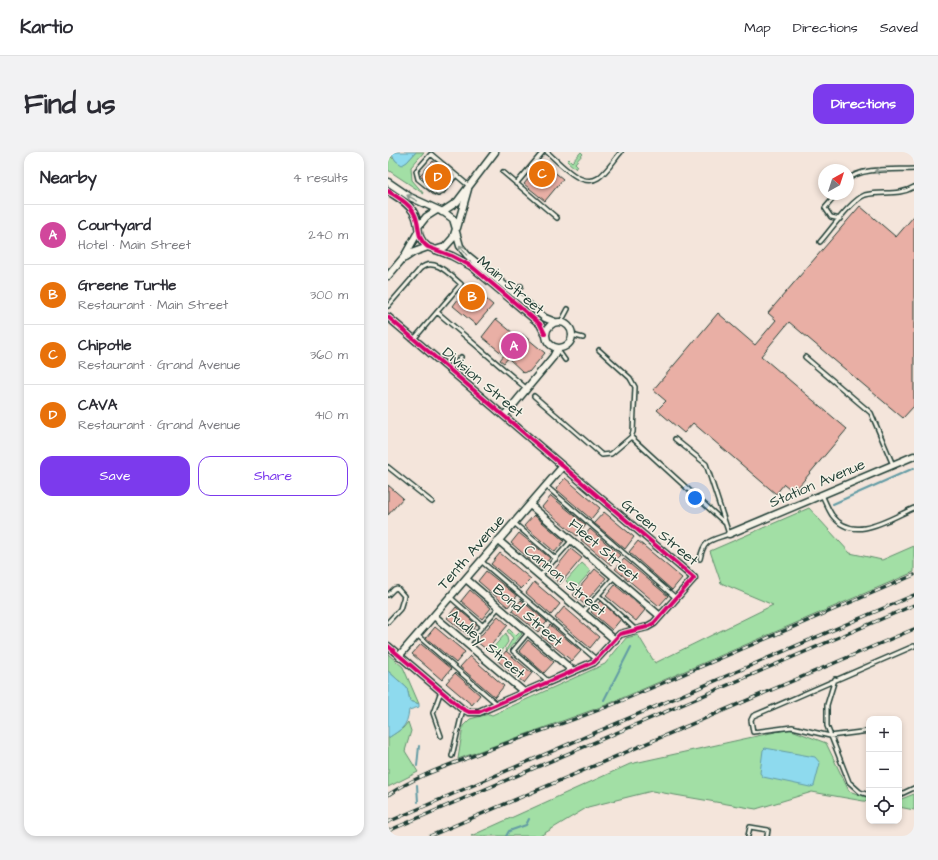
<!DOCTYPE html>
<meta charset="utf-8">
<style>
:root{--surface:#fff;--page:#f2f2f3;--text:#2b2b33;--muted:#7c7c81;--line:#e1e1e2;--accent:#7c3aed}
body{margin:0;font-family:"Architects Daughter",sans-serif;background:var(--page);color:var(--text)}
.controls{position:absolute;right:12px;bottom:12px;display:grid;overflow:hidden;border-radius:8px;box-shadow:0 2px 6px #0003}
.controls button{width:36px;height:36px;display:grid;place-items:center;padding:0;border:0;border-bottom:1px solid var(--line);background:var(--surface);color:var(--text);font:20px sans-serif}
.compass{position:absolute;left:430px;top:12px;width:36px;height:36px;border-radius:50%;background:var(--surface);box-shadow:0 2px 6px #0003;rotate:39deg}
.you{position:absolute;left:307px;top:346px;width:14px;height:14px;margin:-10px;border:3px solid #fff;border-radius:50%;background:#1a73e8;box-shadow:0 0 0 6px #1a73e833}
.badge{display:grid;place-items:center;width:26px;height:26px;border-radius:50%;background:var(--accent);color:#fff;font-size:13px;font-weight:700}
.pin{position:absolute;translate:-50% -50%;border:2px solid #fff;box-shadow:0 1px 4px #0006}
.list{margin:0;padding:0;list-style:none}
h2{display:flex;justify-content:space-between;align-items:center;height:52px;margin:0;padding:0 16px;font-size:17px}
h2 small{font-size:13px;font-weight:400;color:var(--muted)}
.list li{display:grid;grid-template-columns:26px 1fr auto;gap:12px;align-items:center;box-sizing:border-box;height:60px;padding:0 16px;border-top:1px solid var(--line)}
.list b{display:block;font-size:15px;white-space:nowrap}
.list p{margin:0;font-size:13px;white-space:nowrap;color:var(--muted)}
.list em{font-size:13px;font-style:normal;color:var(--muted)}
.actions{display:flex;gap:8px;padding:12px 16px}
.actions a{flex:1;padding:9px 0;border:1px solid var(--accent);border-radius:12px;text-align:center;font-size:14px;color:var(--accent)}
.actions .main{background:var(--accent);color:#fff}
.icon{flex:none;width:22px;height:22px;fill:none;stroke:currentColor;stroke-width:2;stroke-linecap:round;stroke-linejoin:round}
.map{position:relative;flex:none;width:526px;height:684px;overflow:hidden;border-radius:12px}
header{display:flex;align-items:center;gap:24px;box-sizing:border-box;height:56px;padding:0 20px;background:var(--surface);border-bottom:1px solid var(--line)}
header strong{font-size:19px}
nav{display:flex;gap:22px;margin-inline-start:auto;font-size:14px}
.intro{display:flex;align-items:center;justify-content:space-between;box-sizing:border-box;height:96px;padding:0 24px}
h1{margin:0;font-size:28px}
.button{padding:10px 18px;border-radius:12px;background:var(--accent);color:#fff;font-size:14px;font-weight:700}
main{display:flex;gap:24px;padding:0 24px}
aside{flex:1;background:var(--surface);border-radius:12px;box-shadow:0 2px 6px #0003}
.map>svg:first-child{display:block}
</style>
<header>
<strong>Kartio</strong>
<nav><a>Map</a><a>Directions</a><a>Saved</a></nav>
</header>
<div class="intro"><h1>Find us</h1><a class="button">Directions</a></div>
<main>
<aside>
<h2>Nearby<small>4 results</small></h2>
<ul class="list">
<li><span class="badge" style="background:#d1479c">A</span><div><b>Courtyard</b><p>Hotel · Main Street</p></div><em>240 m</em></li>
<li><span class="badge" style="background:#e8710a">B</span><div><b>Greene Turtle</b><p>Restaurant · Main Street</p></div><em>300 m</em></li>
<li><span class="badge" style="background:#e8710a">C</span><div><b>Chipotle</b><p>Restaurant · Grand Avenue</p></div><em>360 m</em></li>
<li><span class="badge" style="background:#e8710a">D</span><div><b>CAVA</b><p>Restaurant · Grand Avenue</p></div><em>410 m</em></li>
</ul>
<div class="actions"><a class="main">Save</a><a>Share</a></div>
</aside>
<div class="map">
<svg width="526" height="684" viewBox="0 0 526 684">
<rect width="100%" height="100%" fill="#f4e5db"/>
<filter id="ink" filterUnits="userSpaceOnUse"><feTurbulence type="fractalNoise" baseFrequency=".025" numOctaves="2"/><feDisplacementMap in="SourceGraphic" scale="8" xChannelSelector="R" yChannelSelector="G"/><feConvolveMatrix kernelMatrix="1 2 1 2 8 2 1 2 1" color-interpolation-filters="sRGB"/></filter>
<g filter="url(#ink)">
<path fill="#a2dfa5" stroke="#608e6c" d="M0,0H2L4,6L19,10L28,0H36L23,15L24,28L36,42L0,18Z
M193,0L195,2L187,11L190,14L188,17L179,9L181,7L184,10Z
M421,356L462,401L494,408L526,394V420L218,553L70,607L75,574L82,567L101,562L104,563L217,512L238,486L250,483L267,511L385,453L333,431L322,399Z
M194,411L203,419L187,437L178,429Z
M121,477L128,484L132,480L134,482L119,499L118,498L125,486L119,479Z
M118,481L120,490L110,505L103,498Z
M0,502L15,515L31,552L22,549L19,536L0,519Z
M20,570L23,579L17,599L30,620L0,635V586L15,576Z
M401,577L438,591L461,639L481,646V650L424,640L368,657L264,639L200,655L152,684H83L242,612Z
M526,642V658L511,655V648Z"/>
<path fill="#8edaee" stroke="#629ba4" d="M2,0H28L19,10L14,13L8,9Z
M0,519L19,536L22,549L31,552V555L21,558C19,575 14,577 0,586Z
M377,596L427,605L432,611L426,634L422,635L375,625L372,621L375,598Z"/>
<g fill="none" stroke-linecap="round" stroke-linejoin="round">
<path stroke="#629ba4" stroke-width="2" d="M445,352L526,316
M216,548L243,495
M29,614L31,594
M29,633L30,650
M118,684L121,679L138,673L141,667"/>
</g>
<path fill="#e9afa5" stroke="#1f3d34" d="M45,9L63,23L50,38L32,23Z
M154,10L175,27L157,49L136,32Z
M472,54L508,85L526,64V254L515,266L401,170L373,204L459,277L406,340L396,332L388,342L305,271L296,281L269,258L278,249L265,238L330,161L367,193L388,168L380,161Z
M82,131L86,135L85,136L105,153L88,173L65,154Z
M108,167L131,186L134,182L157,201L141,220L139,219L136,221L120,206L116,211L112,208L116,203L94,185Z
M177,326L212,356L203,367L168,337Z
M0,333L15,346L0,363Z
M163,344L198,373L189,384L154,355Z
M216,360L246,385L237,397L206,371Z
M146,363L176,389L167,400L136,374Z
M202,377L232,403L223,413L193,388Z
M131,381L162,406L153,417L123,391Z
M250,389L294,426L284,438L241,400Z
M183,397L194,406L172,432L162,423Z
M112,401L143,427L133,437L103,412Z
M236,407L280,444L271,454L227,417Z
M207,417L218,426L196,452L185,443Z
M98,419L129,444L120,455L90,429Z
M146,430L172,452L163,463L138,441Z
M227,433L257,458L248,469L218,444Z
M82,438L103,456L94,467L73,449Z
M133,448L159,470L150,480L124,459Z
M212,449L233,467L224,478L203,460Z
M68,455L89,473L80,483L59,466Z
M176,455L211,485L202,496L167,466Z
M110,464L120,473L99,498L88,489Z
M162,473L193,499L184,509L153,484Z
M47,475L77,500L68,511L38,486Z
M140,488L166,510L156,521L131,499Z
M33,492L63,517L54,528L24,502Z
M118,499L144,521L136,531L110,509Z
M82,504L116,534L107,545L72,515Z
M67,521L92,543L84,553L58,531Z"/>
<g fill="none" stroke-linecap="round" stroke-linejoin="round">
<defs>
<path id="service" d="M159,0C171,10 193,37 210,26C219,20 226,8 233,0
M115,20L169,66
M68,23L54,40L50,42L46,40L30,27L28,19L43,2L81,34
M460,28C471,15 509,18 526,17
M128,32L155,0
M449,42L437,56L443,65L452,67
M432,90C443,78 462,49 477,43C494,38 509,45 526,35
M126,142L133,134
M0,154L32,117C46,104 62,123 73,132L26,187
M49,160L139,237
M173,170L180,157
M184,183L195,186
M170,198L177,208
M211,198L242,226L247,235L245,280L243,285L337,371
M417,205L483,261L505,313
M62,217L73,205
M146,244L214,303L223,302L243,285
M287,287L318,312L341,382C322,389 316,387 312,407
M0,315L44,350
M158,334L288,446
M434,343C437,349 440,357 444,363C465,392 501,367 526,356
M126,371L168,407
M93,409L209,508
M152,424L184,388
M0,443L6,437L9,436L16,444L12,457L0,470
M210,443L248,478
M62,445L95,474
M195,460L227,424
M140,481L125,499L160,529
M29,483L109,552
M79,492L111,455
M447,527L439,553V574L461,630L472,640L481,643
M53,539L45,561L53,584
M481,579L442,584L404,575L365,580L363,568L365,564L526,494
M64,604L75,557
M511,643L526,636
M360,684L362,675L380,678L379,684"/>
<path id="minor" d="M0,30L22,45L57,61L65,67L68,77L65,86L57,95L47,98
M0,39C9,45 21,51 26,61C33,73 27,86 40,95L64,104L83,114L152,172L157,182
M54,60L69,50L107,0
M30,75L38,65L49,58
M69,76L80,37
M68,80L72,94L79,103L157,166L167,170
M17,106L26,100L40,95
M0,124L16,105L30,80
M0,165L306,426L266,471L259,475L232,482L206,510L91,560H81L73,556L0,494
M158 183a13 13 0 1 1 26 0a13 13 0 1 1-26 0Z
M116,264L165,205L169,197
M142,353L272,464
M341,382L526,304
M111,389L227,488
M78,427L185,519
M46,464L136,540
M11,504L175,314"/>
</defs>
<use href="#service" stroke="#1f3d34" stroke-width="6"/>
<use href="#minor" stroke="#1f3d34" stroke-width="9"/>
<use href="#service" stroke="#f7f3e8" stroke-width="3"/>
<use href="#minor" stroke="#f7f3e8" stroke-width="6"/>
<defs>
<path id="rail" d="M0,643C24,627 50,617 77,607C126,587 177,572 226,552L526,423
M0,670L526,443
M0,679L526,453
M42,684L526,477"/>
</defs>
<use href="#rail" stroke="#1f3d34" stroke-width="3.5"/>
<use href="#rail" stroke="#f7f3e8" stroke-width="2" stroke-dasharray="6" stroke-linecap="butt"/>
<defs>
<path id="cycleway" d="M0,39C9,45 21,51 26,61C33,73 27,86 40,95L64,104L83,114L152,172L157,182
M0,165L306,426L266,471L259,475L232,482L206,510L91,560H81L73,556L0,494"/>
</defs>
<use href="#cycleway" stroke="#f7f3e8" stroke-width="6"/>
<use href="#cycleway" stroke="#d6006c" stroke-width="4"/>
</g>
<defs><path id="oneway-shaft" d="M-6 0H5M1.5-3L5.5 0L1.5 3" fill="none" stroke-width="1.6" stroke-linecap="round" stroke-linejoin="round"/></defs>
<g stroke="#8b988e">
<use href="#oneway-shaft" transform="translate(492 19) rotate(177)"/>
<use href="#oneway-shaft" transform="translate(24 46) rotate(-151)"/>
<use href="#oneway-shaft" transform="translate(75 98) rotate(-126)"/>
</g>
</g>
<g text-anchor="middle" stroke-width="3" stroke-linejoin="round" paint-order="stroke">
<g font-size="15" fill="#1f3d34" stroke="#f7f3e8">
<text transform="translate(123 133) rotate(40)" y="5">Main Street</text>
<text transform="translate(95 230) rotate(40)" y="5">Division Street</text>
<text transform="translate(429 331) rotate(-23)" y="5">Station Avenue</text>
<text transform="translate(272 380) rotate(40)" y="5">Green Street</text>
<text transform="translate(216 398) rotate(41)" y="5">Fleet Street</text>
<text transform="translate(83 400) rotate(-49)" y="5">Tenth Avenue</text>
<text transform="translate(177 428) rotate(40)" y="5">Cannon Street</text>
<text transform="translate(140 463) rotate(41)" y="5">Bond Street</text>
<text transform="translate(99 492) rotate(41)" y="5">Audley Street</text>
</g>
</g>
</svg>
<div class="controls">
<button>+</button>
<button>−</button>
<button><svg class="icon" aria-label="locate" viewBox="0 0 24 24"><circle cx="12" cy="12" r="6"/><path d="M12 2v4M12 18v4M2 12h4M18 12h4"/></svg></button>
</div>
<svg class="compass" viewBox="-18 -18 36 36"><path d="M0-13l5 13h-10z" fill="#e53935"/><path d="M0 13l5-13h-10z" fill="#7c7c81"/></svg>
<div class="you"></div>
<div class="pin badge" style="left:126px;top:194px;background:#d1479c">A</div>
<div class="pin badge" style="left:84px;top:145px;background:#e8710a">B</div>
<div class="pin badge" style="left:154px;top:22px;background:#e8710a">C</div>
<div class="pin badge" style="left:50px;top:25px;background:#e8710a">D</div>
</div>
</main>
